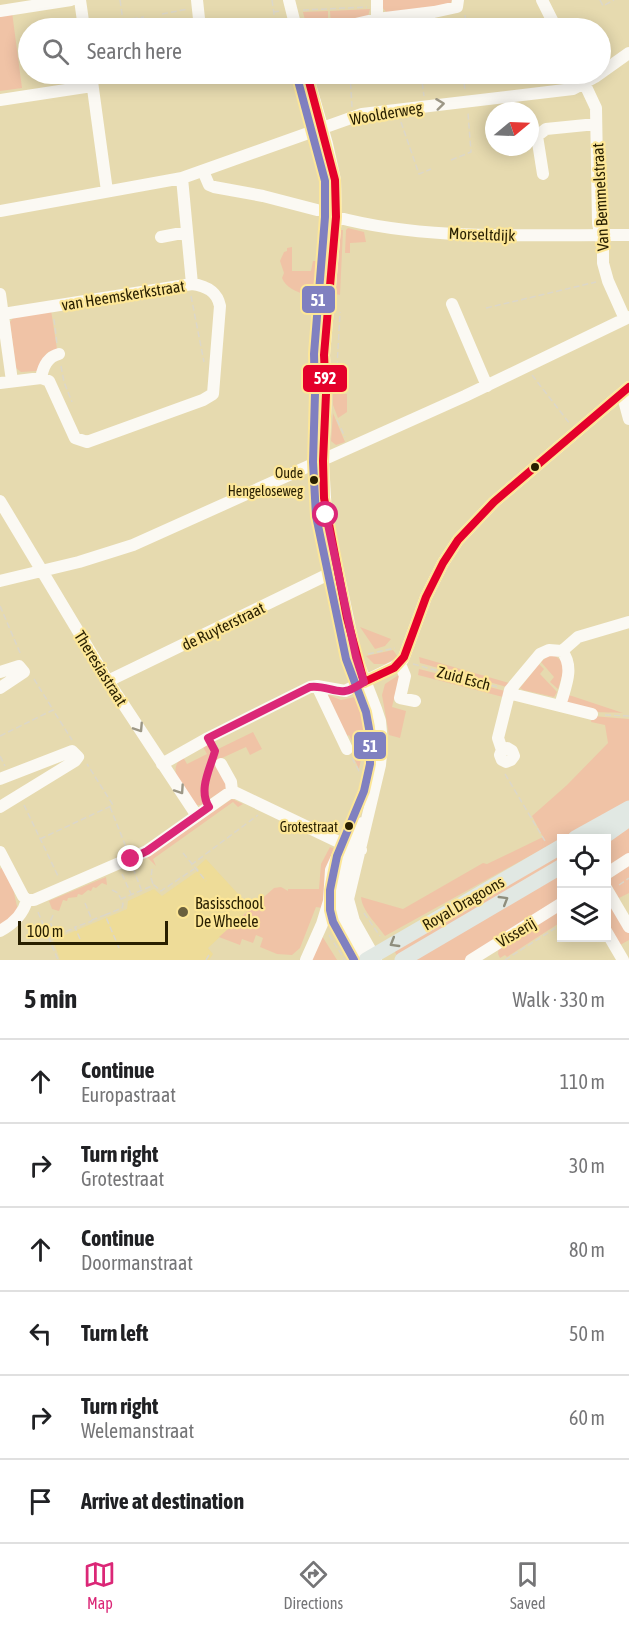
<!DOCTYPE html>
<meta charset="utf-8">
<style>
:root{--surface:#fff;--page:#f6f6f6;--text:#202124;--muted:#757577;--line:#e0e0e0;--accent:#db2777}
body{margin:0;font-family:"Asap Condensed",sans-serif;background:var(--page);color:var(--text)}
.controls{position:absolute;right:18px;bottom:18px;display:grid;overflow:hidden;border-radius:0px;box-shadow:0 3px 15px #0003}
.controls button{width:54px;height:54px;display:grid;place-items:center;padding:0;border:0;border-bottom:2px solid var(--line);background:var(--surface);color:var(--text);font:30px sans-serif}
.compass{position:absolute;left:485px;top:102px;width:54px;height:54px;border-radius:50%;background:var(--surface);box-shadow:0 3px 15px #0003;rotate:71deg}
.scale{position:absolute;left:18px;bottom:15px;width:150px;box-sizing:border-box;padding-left:6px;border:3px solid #281f00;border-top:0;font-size:16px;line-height:21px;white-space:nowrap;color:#281f00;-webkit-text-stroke:4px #fde798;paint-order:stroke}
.stop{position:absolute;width:18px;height:18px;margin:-14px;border:4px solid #db2777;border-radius:50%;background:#fff}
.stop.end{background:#db2777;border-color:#fff;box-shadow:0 2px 6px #0008}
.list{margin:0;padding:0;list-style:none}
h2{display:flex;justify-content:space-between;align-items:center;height:78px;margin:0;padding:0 24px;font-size:26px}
h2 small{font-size:20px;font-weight:400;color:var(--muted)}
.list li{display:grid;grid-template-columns:39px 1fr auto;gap:18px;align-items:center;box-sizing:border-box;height:84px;padding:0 24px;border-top:2px solid var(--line)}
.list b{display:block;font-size:22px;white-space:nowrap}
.list p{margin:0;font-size:20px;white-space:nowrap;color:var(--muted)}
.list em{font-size:20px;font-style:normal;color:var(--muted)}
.icon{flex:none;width:33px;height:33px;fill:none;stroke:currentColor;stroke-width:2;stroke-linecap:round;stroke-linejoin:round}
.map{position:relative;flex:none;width:629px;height:960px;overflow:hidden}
.search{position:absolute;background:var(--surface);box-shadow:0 3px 15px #0003;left:18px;right:18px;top:18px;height:66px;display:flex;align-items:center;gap:15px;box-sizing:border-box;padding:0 21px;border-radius:33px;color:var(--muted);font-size:22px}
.sheet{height:582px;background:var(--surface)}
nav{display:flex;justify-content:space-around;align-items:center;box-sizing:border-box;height:84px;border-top:2px solid var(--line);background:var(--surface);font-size:16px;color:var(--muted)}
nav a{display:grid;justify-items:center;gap:3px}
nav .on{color:var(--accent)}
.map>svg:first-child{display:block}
</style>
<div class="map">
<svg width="629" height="960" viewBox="0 0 629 960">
<rect width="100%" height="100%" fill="#e6daaf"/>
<path fill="#eedc98" d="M206,859L251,908L208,948L213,954L209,960H60L53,940L127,909L128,901L154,889L162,896L199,870L197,867Z"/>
<path fill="#f0c3a6" d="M382,0H452L450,5L387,13L382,7Z
M370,9L368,16L331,24L330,11Z
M328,11V25L317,28H307L303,12Z
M12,12L22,88L0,91V14Z
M348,228L364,232L366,242L350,243V253H345L346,230Z
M339,230H343L340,295L336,294Z
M292,247V271H311L313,261H321L318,307H308L305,295C296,291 286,288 282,278L284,273L280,261L284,252L287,251V248Z
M51,310L57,349L47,353L37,371L21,372L16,368L10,322L13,318Z
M333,393L347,394V412L338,418L333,405Z
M333,413L345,442L336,445L331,441Z
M360,627L391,639L385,646L375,649Z
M393,650L398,657L385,664H374L366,656Z
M549,655L555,656L563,662V673L558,689L550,682L554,677L541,662Z
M419,657L509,683L507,687L420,663Z
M539,664L544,669L540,674L557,692L554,697L523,690L520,688Z
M419,669L505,691L503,697L418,675Z
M400,674L392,707L406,711L400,738L389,735L382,695L385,684Z
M326,694L341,700L355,697L368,725L359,769L352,754L357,751L349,735L347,736Z
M568,695L572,696L623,713C604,712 581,714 566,701Z
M592,716L629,719V801L385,936C377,924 362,911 361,897L403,909L483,863L487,864L543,837L532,816L567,785L608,743L605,725L591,722Z
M253,732L262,749L250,755L246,747L222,758L228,784L226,788L201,805H196C186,790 164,771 183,757L187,764L207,754L203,747L210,744L214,751Z
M232,799L243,804L238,807L233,802L153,859L156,866L147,857Z
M629,824V855L607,870V841Z
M330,847L335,849L322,908L316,907L300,948L292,955L277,954L260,947L263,938L256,935L253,943L242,939L240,945L219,937L274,888L281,887L288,891V889H319L321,864Z
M561,854V859L398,957L393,949Z
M629,865V893L619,898L608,880Z
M3,867L13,888L18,911L0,928V869Z
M561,871V898L464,960H414Z
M106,877L107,885L102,883L96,888L93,887L91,891L88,890L82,895L78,894L77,897L68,898L67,901L63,900L59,911L52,909L49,901Z
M606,895L629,931V940L620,945L607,921Z
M332,905C333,925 353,942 349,960L327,924Z
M561,907V922L507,957L505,955L500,958L498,954L499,947Z
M322,936L337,960H310Z"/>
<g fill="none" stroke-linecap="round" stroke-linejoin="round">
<path stroke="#dcd7c9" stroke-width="1.5" stroke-dasharray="6 3" stroke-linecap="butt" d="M120,0L124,28
M272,0L276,28
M600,0L603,6L614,0
M303,10L367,7
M273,12L280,11
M162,14L188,9
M465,15L467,28
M123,20L144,17
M350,74L352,107
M421,74L424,96
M463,74L465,90
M401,122L419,174L431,169
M451,160L471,152L468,113
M191,296L204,362
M486,308L596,282
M54,319L57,344
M61,366L64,382L72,402
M337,367L340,312
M532,375L570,424
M337,420L345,437
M0,606L21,655
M368,654L395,648
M413,664L498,687
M34,679L52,708
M605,715L629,716
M0,736L53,710L72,740
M0,756L5,766
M214,756L215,751
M352,758L359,771L363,772
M505,774L545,841
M361,793V782L370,741
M203,796L210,766
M24,805L58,876
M110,807L126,847
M40,839L113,805L87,764
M183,853L206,881
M191,865L258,815
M133,868L141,889
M152,869L151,878L153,884
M122,874L131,894
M619,885L629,878
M112,890L118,893L121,899
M85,903L92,920L105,915L119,948
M38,912L58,960
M364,913L380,936
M53,915L50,922L56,935
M105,915L122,908L123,904L121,899L154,885L161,891L194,869
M329,935L345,960
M49,938L75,928
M80,939L75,927L92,921
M206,960L209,955
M505,960L562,924"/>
<path stroke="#fbf9f3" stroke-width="12" d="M80,0L84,28
M197,0L200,28
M289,0L296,28
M377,0V19
M542,0L556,28
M0,11L71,0
M338,28L377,19L434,12L457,7L458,0
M91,74L107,191
M307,74L327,144L335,180L336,217L324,355L326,394L323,461L326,515L356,657L376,709L380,721L382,743L380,765L348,899L354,921L376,960
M580,74L596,108L598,223L603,248V263L608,281L625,319
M0,100L92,86
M203,171L209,185L214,187L263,196L317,210
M543,174L537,136L546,129L596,124
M182,178L192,284
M0,211L182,178L362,114L573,89L595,77L629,53
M336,217C430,242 533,234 629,235
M161,237L187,232
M0,294L12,381
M452,304L487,386
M41,378C43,367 47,357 59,354
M0,383L41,378L49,381L75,438L87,442L203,400L213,394L220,306C217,291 206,286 192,284L3,314
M622,393L629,419
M0,501L108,681L197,816
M0,581L79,562L133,545L465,396L629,317
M400,664L405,676L400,698L415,701
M0,672L19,666L24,672L0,688
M108,681L337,570
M510,690L516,695L592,714
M560,706C565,687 575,668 562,651
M347,749L317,686L345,691L400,664L404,657L426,597L443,563L458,540L494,502L629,387
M502,750L507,748L512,751L514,756L511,760L506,762L502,760L500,755L502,750L498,738L510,690L540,654L549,650L562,651L578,637L629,622
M162,764L208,738L310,687L317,686
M221,764L231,782L232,791
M0,779L72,751L78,757L75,761L0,807
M362,823C350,851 333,884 341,914C345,930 358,946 367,960
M0,852L23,896L27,900H34L147,851L232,791L343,844L361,850
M606,874L629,859
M606,888L629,927
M0,931C13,924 23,915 27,900
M606,931L623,960
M306,960L322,924L329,901L331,870L343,844
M471,960L562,903"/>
<path stroke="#e1e8e3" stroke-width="15" d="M575,838L629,808
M602,838L629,819
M366,960L562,846
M402,960L562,866"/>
<defs>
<path id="bus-1" d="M307,74L335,180L336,217L324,355L326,394L323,461L324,498L347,618L364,682
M364,682L394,668L404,657L426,597L443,563L458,540L494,502L629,387"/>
<path id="bus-2" d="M297,77L325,181V217L314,354L315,394L313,462L316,516L346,659L366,712L370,734V764L364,791L337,856L330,890V910L333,922L354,960"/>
</defs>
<use href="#bus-1" stroke="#fde798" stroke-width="12"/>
<use href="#bus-2" stroke="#fde798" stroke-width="12"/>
<use href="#bus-1" stroke="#e4002b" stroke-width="8"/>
<use href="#bus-2" stroke="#8080c0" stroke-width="8"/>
</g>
<defs><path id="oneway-chevron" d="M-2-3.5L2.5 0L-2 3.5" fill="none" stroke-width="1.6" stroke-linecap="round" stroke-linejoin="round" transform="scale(1.5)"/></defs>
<g stroke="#9c9786">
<use href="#oneway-chevron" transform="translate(440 104) rotate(-7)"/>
<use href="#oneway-chevron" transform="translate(139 728) rotate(57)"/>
<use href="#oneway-chevron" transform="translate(180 790) rotate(56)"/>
</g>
<g stroke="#8e8e7d">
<use href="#oneway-chevron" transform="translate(504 900) rotate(-31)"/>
<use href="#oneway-chevron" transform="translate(394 943) rotate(149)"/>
</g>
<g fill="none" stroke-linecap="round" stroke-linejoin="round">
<path stroke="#db2777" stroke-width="8" d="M131,859L147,851L209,807C198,790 210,769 215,751L208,738L310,687C324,685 335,693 345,691C352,690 359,685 364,682L356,657L326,515"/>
</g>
<g fill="#281f00" stroke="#fde798" stroke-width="2">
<circle cx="535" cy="467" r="5"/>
<circle cx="314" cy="480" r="5"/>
<circle cx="349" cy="826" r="5"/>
</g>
<circle fill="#6a603d" stroke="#fde798" stroke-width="2" cx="183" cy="912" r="6"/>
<g text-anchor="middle" stroke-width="4.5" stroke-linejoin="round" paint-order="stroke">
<g font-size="14" fill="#281f00" stroke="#fde798" text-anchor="end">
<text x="303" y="478">Oude<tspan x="303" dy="18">Hengeloseweg</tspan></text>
<text x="338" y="832">Grotestraat</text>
</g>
<g font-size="16" fill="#281f00" stroke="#fde798">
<text transform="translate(386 113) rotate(-10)" y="6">Woolderweg</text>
<text transform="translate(600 197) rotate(-93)" y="6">Van Bemmelstraat</text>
<text transform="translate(482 234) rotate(2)" y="6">Morseltdijk</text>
<text transform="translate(123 295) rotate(-9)" y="6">van Heemskerkstraat</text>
<text transform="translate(223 626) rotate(-26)" y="6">de Ruyterstraat</text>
<text transform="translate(101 668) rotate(58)" y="6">Theresiastraat</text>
<text transform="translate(464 678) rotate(15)" y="6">Zuid Esch</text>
<text transform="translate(463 903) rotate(-30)" y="6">Royal Dragoons</text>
<text transform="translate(516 932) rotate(-31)" y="6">Visserij</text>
</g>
<g font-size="16" fill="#281f00" stroke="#fde798" text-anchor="start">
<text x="195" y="909">Basisschool<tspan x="195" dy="18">De Wheele</tspan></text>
</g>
</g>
<g stroke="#fde798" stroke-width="2">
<rect x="301" y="285" width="35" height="29" rx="6" fill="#8080c0"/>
<rect x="302" y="364" width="46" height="29" rx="6" fill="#e4002b"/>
<rect x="353" y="731" width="34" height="29" rx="6" fill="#8080c0"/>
</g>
<g font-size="16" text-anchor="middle" font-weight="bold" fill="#fff">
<text x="318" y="306">51</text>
<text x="325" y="384">592</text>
<text x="370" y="752">51</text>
</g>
</svg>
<div class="controls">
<button><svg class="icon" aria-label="locate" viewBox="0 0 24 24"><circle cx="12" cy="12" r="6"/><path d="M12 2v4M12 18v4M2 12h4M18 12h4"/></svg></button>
<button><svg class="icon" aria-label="layers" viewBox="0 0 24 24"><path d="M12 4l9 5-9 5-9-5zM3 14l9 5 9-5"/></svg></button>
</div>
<svg class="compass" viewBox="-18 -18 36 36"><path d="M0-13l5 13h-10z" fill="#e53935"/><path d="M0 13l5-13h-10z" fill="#757577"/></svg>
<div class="scale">100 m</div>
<div class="stop" style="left:326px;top:515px"></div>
<div class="stop end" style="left:131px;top:859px"></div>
<div class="search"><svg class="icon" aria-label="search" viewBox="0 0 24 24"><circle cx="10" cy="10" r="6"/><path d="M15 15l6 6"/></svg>Search here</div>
</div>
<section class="sheet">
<h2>5 min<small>Walk · 330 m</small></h2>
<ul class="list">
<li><svg class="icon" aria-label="ahead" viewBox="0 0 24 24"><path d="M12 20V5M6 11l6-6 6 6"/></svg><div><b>Continue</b><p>Europastraat</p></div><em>110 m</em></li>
<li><svg class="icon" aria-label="right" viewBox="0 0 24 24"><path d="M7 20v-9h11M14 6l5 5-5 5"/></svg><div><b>Turn right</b><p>Grotestraat</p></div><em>30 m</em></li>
<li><svg class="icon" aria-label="ahead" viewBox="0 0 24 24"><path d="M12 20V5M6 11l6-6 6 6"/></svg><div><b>Continue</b><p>Doormanstraat</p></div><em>80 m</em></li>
<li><svg class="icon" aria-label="left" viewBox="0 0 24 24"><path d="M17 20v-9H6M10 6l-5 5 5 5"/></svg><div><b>Turn left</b></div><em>50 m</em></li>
<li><svg class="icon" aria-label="right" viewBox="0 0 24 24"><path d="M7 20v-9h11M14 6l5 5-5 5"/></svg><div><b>Turn right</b><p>Welemanstraat</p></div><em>60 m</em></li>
<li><svg class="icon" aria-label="arrive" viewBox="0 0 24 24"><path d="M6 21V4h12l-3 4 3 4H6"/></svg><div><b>Arrive at destination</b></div></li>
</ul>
</section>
<nav>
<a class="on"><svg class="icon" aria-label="map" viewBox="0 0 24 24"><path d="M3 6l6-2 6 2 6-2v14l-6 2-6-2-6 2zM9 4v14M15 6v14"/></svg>Map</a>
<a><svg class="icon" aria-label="directions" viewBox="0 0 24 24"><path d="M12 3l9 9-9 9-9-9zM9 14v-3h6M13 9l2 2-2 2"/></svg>Directions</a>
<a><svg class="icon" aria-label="saved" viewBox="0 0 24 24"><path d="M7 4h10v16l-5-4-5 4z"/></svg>Saved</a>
</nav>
